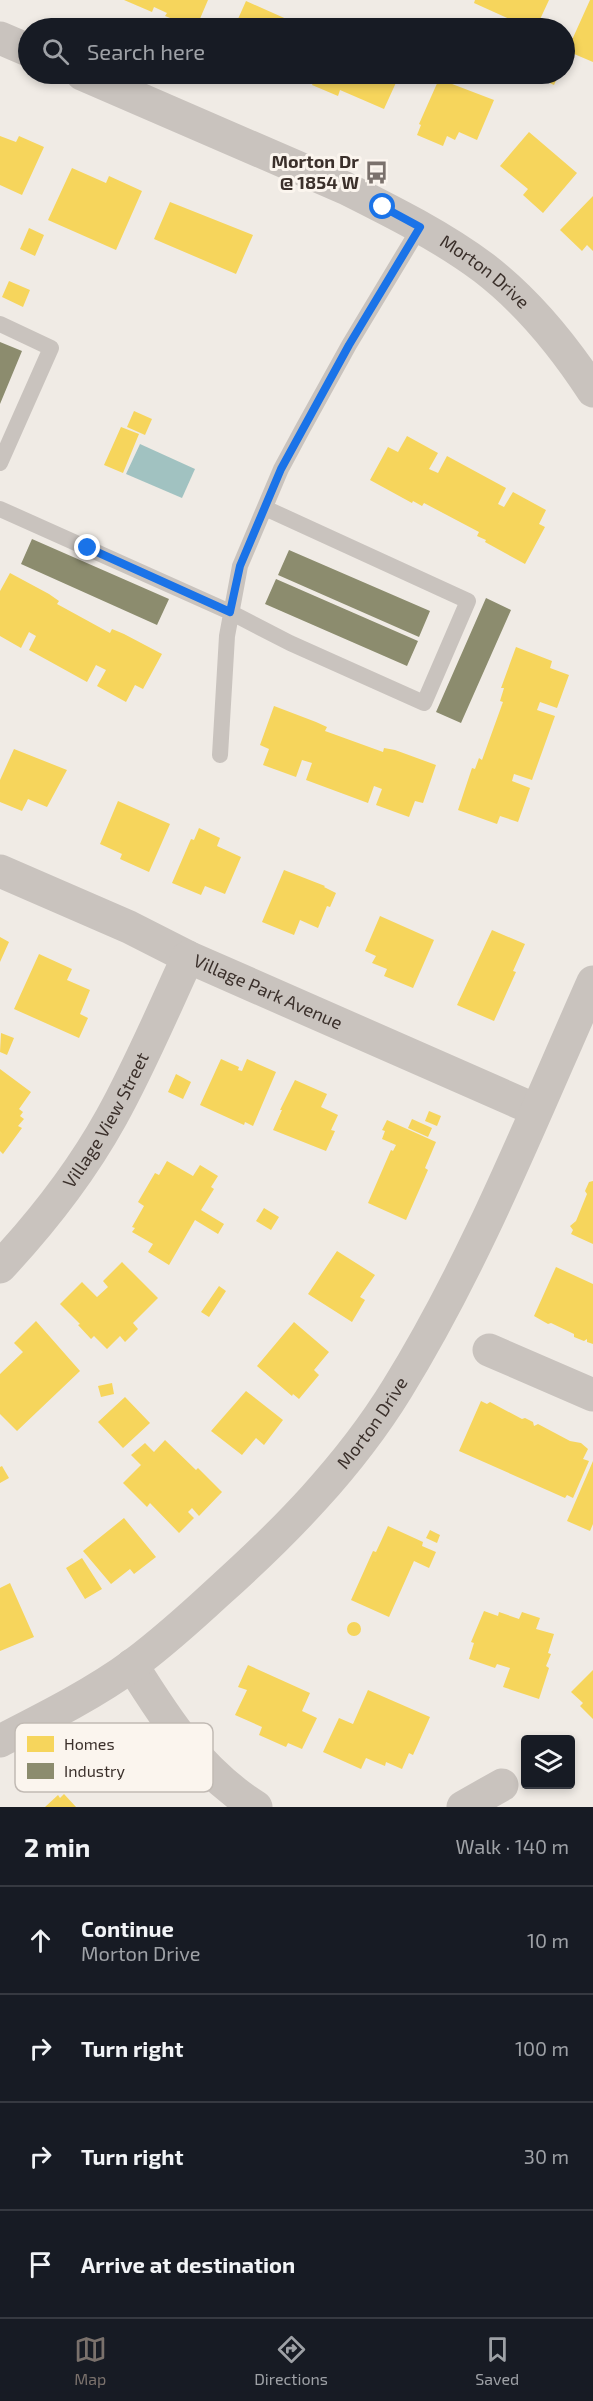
<!DOCTYPE html>
<meta charset="utf-8">
<style>
:root{--surface:#171b24;--page:#242831;--text:#f1f3f6;--muted:#9ea1a6;--line:#363941;--accent:#7a716c}
body{margin:0;font-family:"Exo 2",sans-serif;background:var(--page);color:var(--text)}
.controls{position:absolute;right:18px;bottom:18px;display:grid;overflow:hidden;border-radius:6px;box-shadow:0 3px 9px #0003}
.controls button{width:54px;height:54px;display:grid;place-items:center;padding:0;border:0;border-bottom:2px solid var(--line);background:var(--surface);color:var(--text);font:30px sans-serif}
.stop{position:absolute;width:18px;height:18px;margin:-14px;border:4px solid #1a73e8;border-radius:50%;background:#fff}
.stop.end{background:#1a73e8;border-color:#fff;box-shadow:0 2px 6px #0008}
.list{margin:0;padding:0;list-style:none}
h2{display:flex;justify-content:space-between;align-items:center;height:78px;margin:0;padding:0 24px;font-size:26px}
h2 small{font-size:20px;font-weight:400;color:var(--muted)}
.list li{display:grid;grid-template-columns:39px 1fr auto;gap:18px;align-items:center;box-sizing:border-box;height:108px;padding:0 24px;border-top:2px solid var(--line)}
.list b{display:block;font-size:22px;white-space:nowrap}
.list p{margin:0;font-size:20px;white-space:nowrap;color:var(--muted)}
.list em{font-size:20px;font-style:normal;color:var(--muted)}
.icon{flex:none;width:33px;height:33px;fill:none;stroke:currentColor;stroke-width:2;stroke-linecap:round;stroke-linejoin:round}
.map{position:relative;flex:none;width:593px;height:1807px;overflow:hidden}
.search{position:absolute;background:var(--surface);box-shadow:0 3px 9px #0003;left:18px;right:18px;top:18px;height:66px;display:flex;align-items:center;gap:15px;box-sizing:border-box;padding:0 21px;border-radius:33px;color:var(--muted);font-size:22px}
.sheet{height:510px;background:var(--surface)}
nav{display:flex;justify-content:space-around;align-items:center;box-sizing:border-box;height:84px;border-top:2px solid var(--line);background:var(--surface);font-size:16px;color:var(--muted)}
nav a{display:grid;justify-items:center;gap:3px}
nav .on{color:var(--accent)}
.map>svg:first-child{display:block}
</style>
<div class="map">
<svg width="593" height="1807" viewBox="0 0 593 1807">
<rect width="100%" height="100%" fill="#f0ebe5"/>
<path fill="#a1c2c1" d="M140,444L195,469L182,498L126,474Z"/>
<path fill="#f6d55c" d="M124,0H208L196,28L165,16L167,13L154,7L152,12Z
M475,0H549L536,28H529L474,3Z
M590,0H593V62L567,51Z
M246,1L300,25L299,28H234Z
M317,74H394L399,76L384,109L340,90L338,96L312,85Z
M544,74H559L554,85L541,79Z
M439,79L494,100L477,140L459,132L455,140L447,136L443,146L417,135L421,125L419,124Z
M529,132L577,173L543,213L523,195L528,189L500,166Z
M0,136L16,142L19,136L44,147L22,195L0,185Z
M72,168L106,183L109,176L142,191L116,250L48,220Z
M593,196V251L587,245L582,251L560,230Z
M170,202L253,235L236,274L154,239Z
M29,228L44,235L35,256L20,249Z
M9,281L30,290L23,307L2,297Z
M134,411L152,419L145,435L127,427Z
M121,427L139,434L123,473L104,465Z
M407,436L438,453L429,469L438,473L447,456L506,488L498,504L504,507L513,492L546,510L539,524L545,527L525,564L485,542L486,540L477,536L479,532L424,503L422,506L413,501L412,503L370,480L388,447L398,452Z
M10,573L49,594L59,601L57,604L110,633L112,629L124,634L162,654L143,689L135,685L126,702L97,686L106,670L96,665L87,682L29,650L36,636L29,632L21,648L0,636V591Z
M516,647L552,661L550,668L569,675L557,708L540,702L537,710L555,716L532,780L514,774L512,781L530,788L518,822L500,816L497,824L458,810L472,768L475,769L479,758L482,760L503,702L500,701L504,688H501Z
M274,706L316,722L327,727L325,731L383,752L384,748L395,750L436,765L423,803L415,801L409,817L376,805L382,789L374,786L368,803L306,780L312,763L302,760L296,777L263,765L269,749L260,745Z
M14,749L67,770L47,807L28,799L22,811L0,802V780Z
M118,801L170,824L149,872L120,859L122,854L100,844Z
M199,828L220,838L217,846L241,857L225,894L205,886L201,895L172,883L191,839L194,840Z
M284,870L325,886L324,887L336,893L330,907L327,906L318,928L300,920L294,935L262,922Z
M380,916L434,940L413,988L384,976L387,969L372,963L376,956L365,951Z
M492,930L525,944L513,971L516,972L494,1021L457,1005Z
M0,937L9,942L0,962Z
M39,954L72,969L67,980L90,990L80,1014L88,1018L79,1038L14,1009Z
M1,1033L14,1038L7,1055L0,1052Z
M221,1059L239,1067L238,1070L242,1071L247,1059L276,1072L253,1126L245,1122L244,1125L200,1105Z
M0,1069L31,1092L19,1109L23,1112L20,1116L24,1119L18,1126L22,1128L3,1154L0,1151Z
M176,1074L191,1082L183,1099L168,1092Z
M295,1080L327,1094L321,1107L338,1115L331,1130L335,1131L326,1151L273,1130L282,1110H280Z
M429,1111L441,1116L437,1126L425,1121Z
M412,1119L432,1128L428,1137L408,1128Z
M387,1120L436,1142L425,1168L428,1170L406,1220L368,1203L391,1150L393,1151L396,1145L382,1139L385,1131L382,1130Z
M167,1161L193,1176L200,1165L218,1176L211,1187L214,1189L201,1210L224,1224L218,1234L195,1220L169,1265L148,1252L153,1244L132,1232L135,1228L132,1227L144,1206L138,1202L155,1173L159,1175Z
M593,1181V1244L571,1234L573,1230L570,1226L576,1221L587,1194L585,1191L589,1182Z
M264,1208L279,1217L271,1230L256,1221Z
M337,1251L375,1275L360,1297L365,1300L352,1322L308,1294Z
M122,1262L158,1298L133,1323L138,1329L125,1342L120,1336L107,1349L94,1336L91,1339L78,1325L80,1324L60,1304L82,1282L97,1297L108,1287L103,1281Z
M556,1267L593,1284V1344L587,1342V1339L584,1341L574,1337V1334L551,1323L548,1324L534,1316Z
M219,1286L226,1291L209,1317L201,1312Z
M36,1321L80,1371L17,1431L0,1414V1374L23,1352L14,1343Z
M294,1322L329,1352L314,1370L319,1375L299,1399L293,1394L292,1396L257,1366Z
M112,1383L114,1394L101,1397L98,1386Z
M246,1391L283,1420L264,1445L256,1438L242,1455L211,1431Z
M125,1397L150,1423L123,1448L98,1422Z
M481,1401L487,1404L490,1402L522,1419L525,1418L533,1422L534,1426L538,1424L570,1441L581,1443L588,1449L583,1459L589,1461L573,1498L567,1495L565,1498L459,1451Z
M165,1440L196,1470L198,1468L222,1492L199,1516L192,1508L188,1512L194,1518L179,1533L150,1503L147,1507L123,1483L141,1465L131,1455L145,1443L154,1452Z
M593,1461V1524L590,1531L567,1521Z
M2,1466L9,1478L0,1483V1467Z
M124,1518L156,1557L134,1574L130,1569L111,1584L83,1551Z
M388,1526L423,1542L422,1546L436,1552L429,1568L414,1561L389,1617L351,1600L373,1551L376,1552Z
M430,1530L440,1535L437,1543L426,1538Z
M82,1558L102,1589L85,1599L66,1568Z
M10,1583L34,1637L0,1651V1588Z
M484,1611L498,1616L499,1612L519,1619L522,1612L540,1618L536,1629L554,1634L548,1653L551,1654L546,1666L549,1668L539,1699L503,1687L510,1668L497,1664L495,1668L469,1659L474,1643L471,1642Z
M347 1629a7 7 0 1 1 14 0a7 7 0 1 1-14 0Z
M248,1665L310,1693L302,1711L317,1718L302,1749L288,1743L286,1747L259,1735L262,1727L235,1715L247,1690L238,1687Z
M593,1670V1719L580,1706L583,1703L571,1692Z
M368,1690L430,1717L413,1755L409,1753L402,1769L386,1762L385,1766L366,1758L361,1769L323,1752L339,1718L353,1724Z
M64,1794L76,1807H45L58,1795L60,1798Z"/>
<path fill="#8c8c6e" d="M0,342L22,351L0,404Z
M32,539L169,599L157,625L21,564Z
M289,550L430,611L419,637L278,575Z
M276,579L418,641L407,666L265,604Z
M486,598L511,610L461,723L436,712Z"/>
<g fill="none" stroke-linecap="round" stroke-linejoin="round">
<path stroke="#c9c3be" stroke-width="16" d="M0,324L51,348L0,463
M0,509L230,612L290,643L424,703L468,601L265,508
M220,755L227,636L240,566L281,469L302,430L349,345L420,227"/>
<g stroke="#c9c3be" stroke-width="33">
<path d="M0,38L28,50"/>
<path id="s1" d="M82,74L345,188C393,212 441,236 484,268C527,301 563,345 593,391"/>
<path id="s2" d="M0,871L129,927L188,957L536,1110"/>
<path id="s3" d="M0,1267C42,1222 81,1172 111,1118C140,1066 163,1011 188,957"/>
<path d="M489,1350L593,1395"/>
<path d="M132,1665C167,1721 199,1771 256,1807"/>
<path id="s4" d="M0,1741C43,1719 95,1693 134,1664C163,1642 190,1618 217,1593C284,1533 349,1467 397,1389C476,1261 532,1119 593,982"/>
<path d="M463,1807L502,1785"/>
</g>
</g>
<g fill="none" stroke-linecap="round" stroke-linejoin="round">
<path stroke="#1a73e8" stroke-width="8" d="M88,548L230,612L240,566L281,469L349,345L420,227L383,207"/>
</g>
<defs>
<symbol id="bus-bare" viewBox="-9 -9 18 18"><path d="M-5-6H5V4H4V6H2V4H-2V6H-4V4H-5ZM-3.5-4V0h7V-4ZM-3.5 1.2v1.5H-2V1.2ZM2 1.2v1.5H3.5V1.2Z" fill="#7a716c" stroke="#fbf5ee" stroke-width="2.5" paint-order="stroke"/></symbol>
</defs>
<g fill-rule="evenodd">
<use href="#bus-bare" x="360" y="156" width="33" height="33"/>
</g>
<g text-anchor="middle" stroke-width="6" stroke-linejoin="round" paint-order="stroke">
<g font-size="18" font-weight="bold" fill="#3b302b" stroke="#fbf5ee" text-anchor="end">
<text x="359" y="168">Morton Dr<tspan x="359" dy="21">@ 1854 W</tspan></text>
</g>
<g font-size="18" fill="#3b302b" stroke="#fbf5ee">
<text dy="6" stroke="none"><textPath href="#s1" startOffset="450">Morton Drive</textPath></text>
<text dy="6" stroke="none"><textPath href="#s2" startOffset="294">Village Park Avenue</textPath></text>
<text dy="6" stroke="none"><textPath href="#s3" startOffset="182">Village View Street</textPath></text>
<text dy="6" stroke="none"><textPath href="#s4" startOffset="495">Morton Drive</textPath></text>
</g>
</g>
<rect x="15" y="1723" width="198" height="69" rx="9" fill="#fbf5ee" stroke="#c1bab4" stroke-width="1.5"/>
<rect x="27" y="1736" width="27" height="16" fill="#f6d55c"/>
<rect x="27" y="1763" width="27" height="16" fill="#8c8c6e"/>
<g font-size="16" fill="#3b302b">
<text x="64" y="1750">Homes</text>
<text x="64" y="1777">Industry</text>
</g>
</svg>
<div class="controls">
<button><svg class="icon" aria-label="layers" viewBox="0 0 24 24"><path d="M12 4l9 5-9 5-9-5zM3 14l9 5 9-5"/></svg></button>
</div>
<div class="stop" style="left:383px;top:207px"></div>
<div class="stop end" style="left:88px;top:548px"></div>
<div class="search"><svg class="icon" aria-label="search" viewBox="0 0 24 24"><circle cx="10" cy="10" r="6"/><path d="M15 15l6 6"/></svg>Search here</div>
</div>
<section class="sheet">
<h2>2 min<small>Walk · 140 m</small></h2>
<ul class="list">
<li><svg class="icon" aria-label="ahead" viewBox="0 0 24 24"><path d="M12 20V5M6 11l6-6 6 6"/></svg><div><b>Continue</b><p>Morton Drive</p></div><em>10 m</em></li>
<li><svg class="icon" aria-label="right" viewBox="0 0 24 24"><path d="M7 20v-9h11M14 6l5 5-5 5"/></svg><div><b>Turn right</b></div><em>100 m</em></li>
<li><svg class="icon" aria-label="right" viewBox="0 0 24 24"><path d="M7 20v-9h11M14 6l5 5-5 5"/></svg><div><b>Turn right</b></div><em>30 m</em></li>
<li><svg class="icon" aria-label="arrive" viewBox="0 0 24 24"><path d="M6 21V4h12l-3 4 3 4H6"/></svg><div><b>Arrive at destination</b></div></li>
</ul>
</section>
<nav>
<a class="on"><svg class="icon" aria-label="map" viewBox="0 0 24 24"><path d="M3 6l6-2 6 2 6-2v14l-6 2-6-2-6 2zM9 4v14M15 6v14"/></svg>Map</a>
<a><svg class="icon" aria-label="directions" viewBox="0 0 24 24"><path d="M12 3l9 9-9 9-9-9zM9 14v-3h6M13 9l2 2-2 2"/></svg>Directions</a>
<a><svg class="icon" aria-label="saved" viewBox="0 0 24 24"><path d="M7 4h10v16l-5-4-5 4z"/></svg>Saved</a>
</nav>
